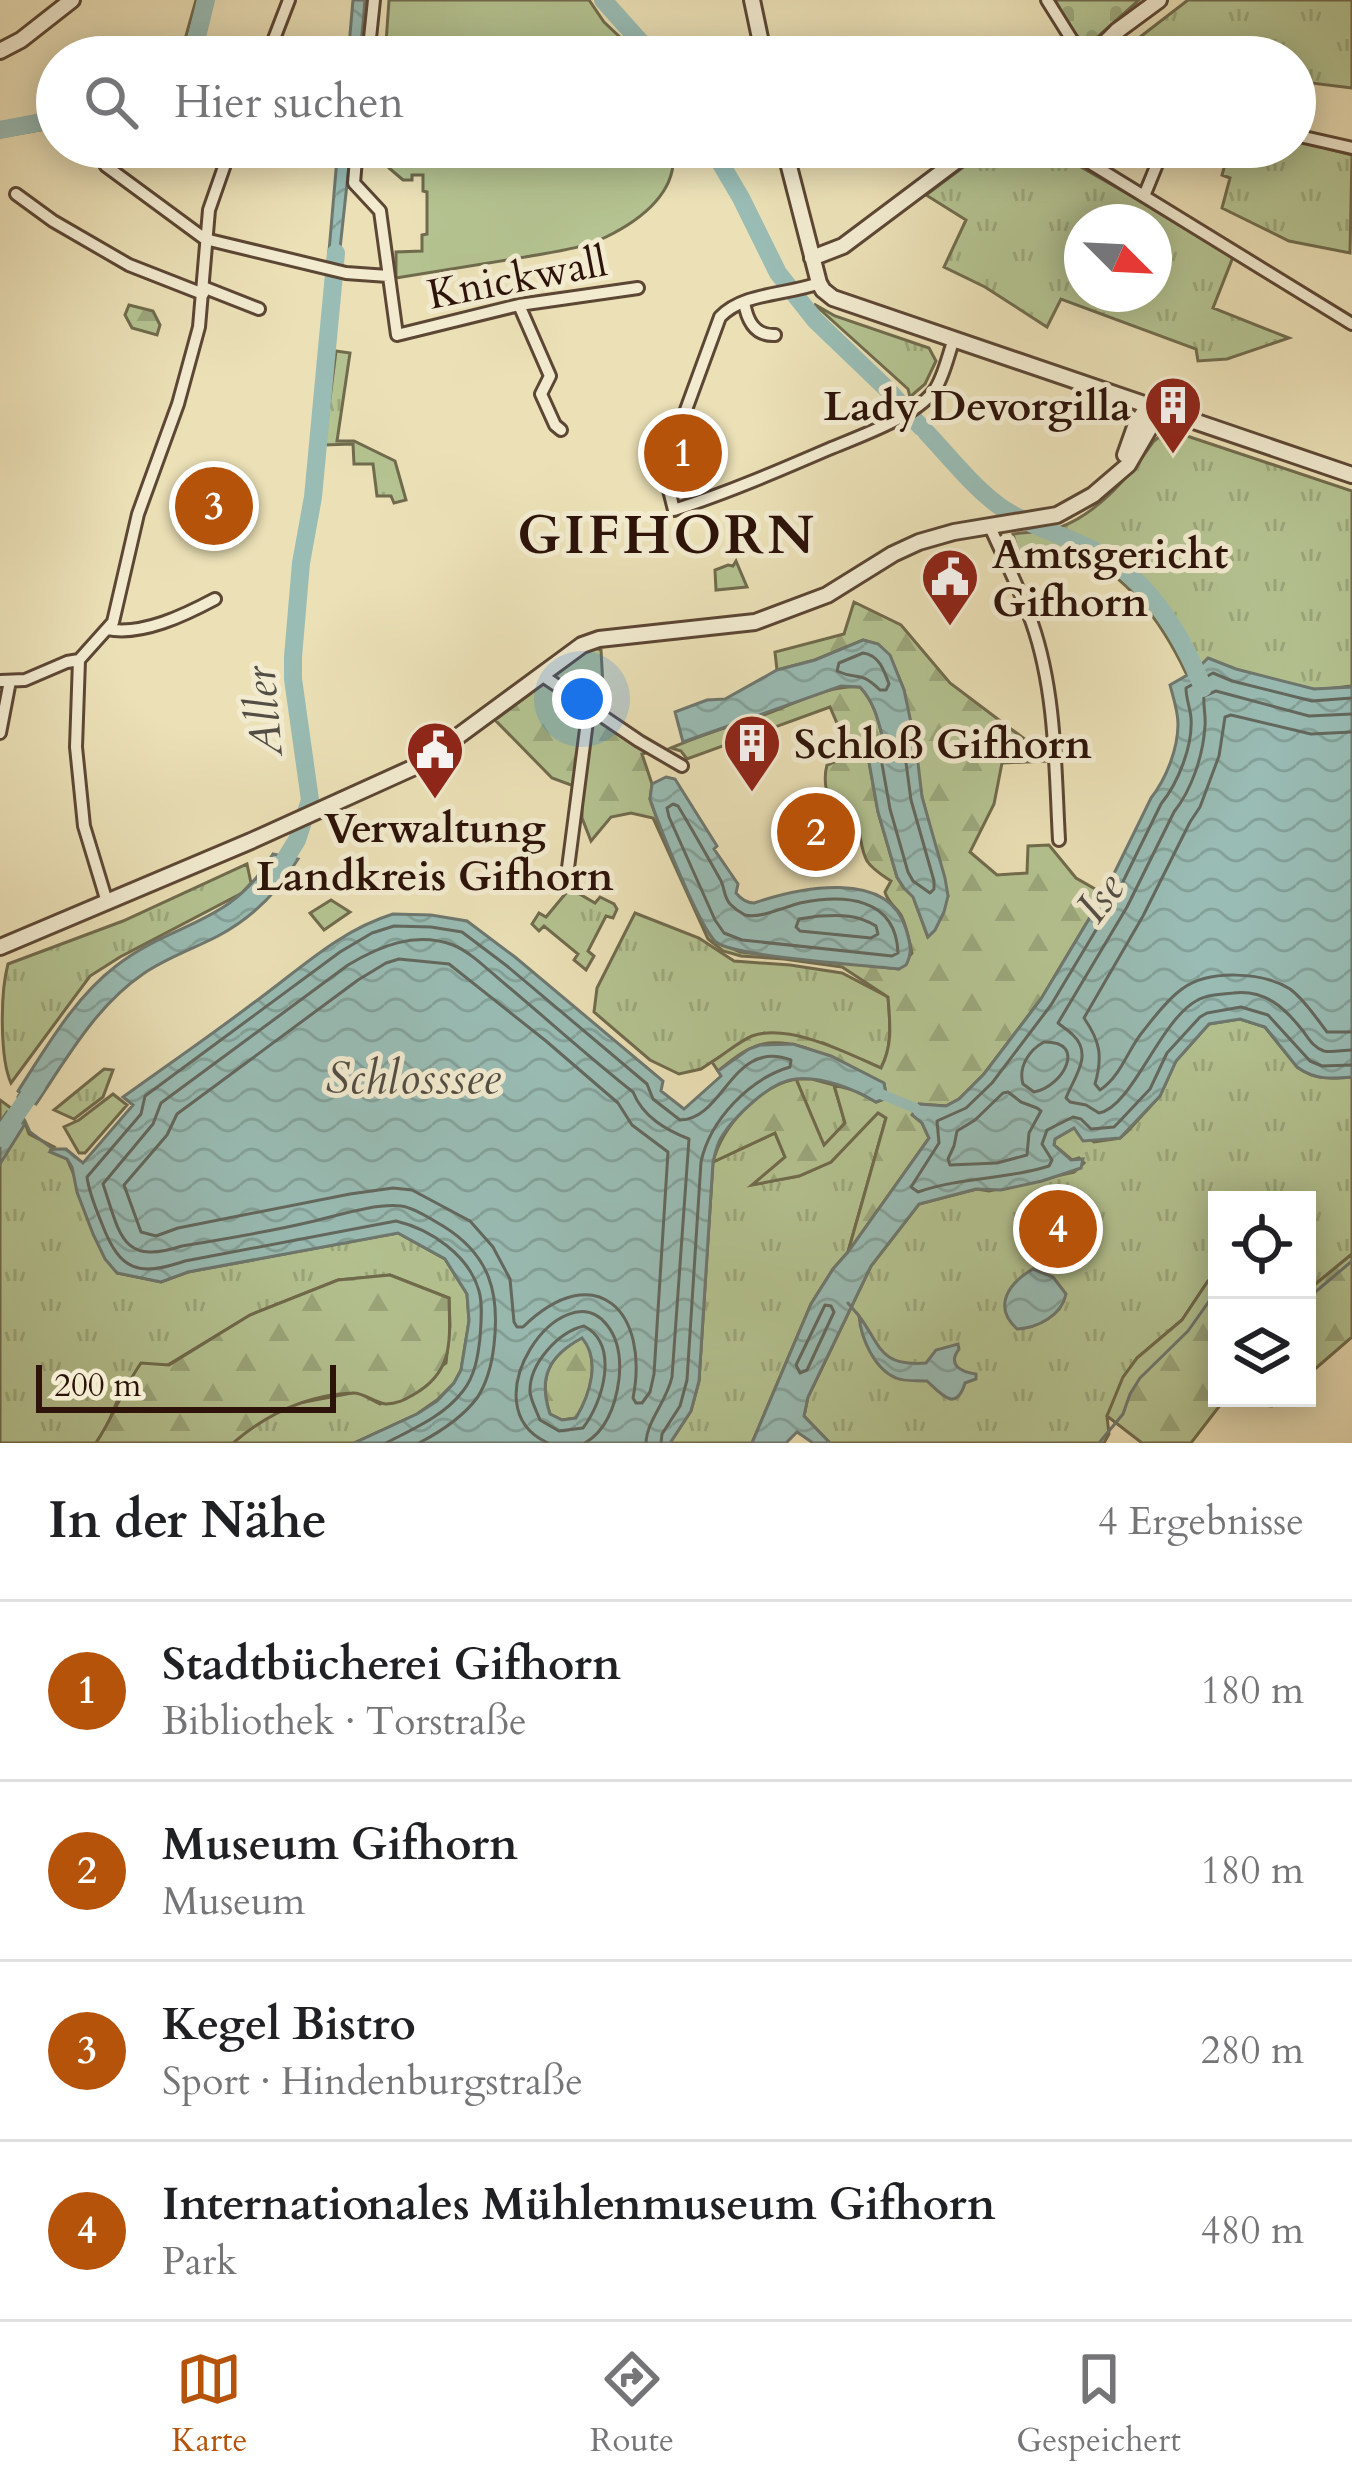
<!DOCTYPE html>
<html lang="de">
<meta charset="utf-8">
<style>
:root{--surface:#fff;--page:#f6f6f6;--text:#202124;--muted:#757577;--line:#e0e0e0;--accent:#b45309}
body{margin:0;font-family:Cardo,serif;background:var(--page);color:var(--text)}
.controls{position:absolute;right:36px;bottom:36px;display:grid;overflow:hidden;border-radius:0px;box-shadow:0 6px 30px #0003}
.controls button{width:108px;height:108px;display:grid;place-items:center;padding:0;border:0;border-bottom:3px solid var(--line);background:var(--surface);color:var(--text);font:60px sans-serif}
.compass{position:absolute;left:1064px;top:204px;width:108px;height:108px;border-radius:50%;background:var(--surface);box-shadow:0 6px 30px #0003;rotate:114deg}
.scale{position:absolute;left:36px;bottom:30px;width:300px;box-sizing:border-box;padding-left:12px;border:6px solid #2d1309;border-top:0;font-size:33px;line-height:42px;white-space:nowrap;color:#2d1309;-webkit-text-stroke:9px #f2ebd0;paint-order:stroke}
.you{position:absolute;left:582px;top:699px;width:42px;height:42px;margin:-30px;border:9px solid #fff;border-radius:50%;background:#1a73e8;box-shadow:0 0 0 18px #1a73e833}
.badge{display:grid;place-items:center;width:78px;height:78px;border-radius:50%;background:var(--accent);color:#fff;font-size:39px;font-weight:700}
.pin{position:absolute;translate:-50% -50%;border:6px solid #fff;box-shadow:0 3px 12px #0006}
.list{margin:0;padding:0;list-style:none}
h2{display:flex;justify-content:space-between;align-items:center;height:156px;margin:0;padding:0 48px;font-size:51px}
h2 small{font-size:39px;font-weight:400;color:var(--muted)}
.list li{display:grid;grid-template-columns:78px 1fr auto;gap:36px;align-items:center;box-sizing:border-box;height:180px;padding:0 48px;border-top:3px solid var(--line)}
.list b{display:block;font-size:45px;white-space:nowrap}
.list p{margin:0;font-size:39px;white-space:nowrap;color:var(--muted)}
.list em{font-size:39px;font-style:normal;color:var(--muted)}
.icon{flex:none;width:66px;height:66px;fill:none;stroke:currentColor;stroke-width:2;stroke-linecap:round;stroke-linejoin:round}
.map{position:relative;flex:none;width:1352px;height:1443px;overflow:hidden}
.search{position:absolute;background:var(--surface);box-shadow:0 6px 30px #0003;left:36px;right:36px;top:36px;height:132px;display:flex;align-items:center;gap:30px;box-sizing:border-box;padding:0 42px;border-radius:66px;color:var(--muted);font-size:45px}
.sheet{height:876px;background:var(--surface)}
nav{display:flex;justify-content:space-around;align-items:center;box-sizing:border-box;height:168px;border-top:3px solid var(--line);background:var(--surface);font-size:33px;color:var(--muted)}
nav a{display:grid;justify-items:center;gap:6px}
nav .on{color:var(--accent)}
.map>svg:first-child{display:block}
</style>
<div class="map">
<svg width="1352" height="1443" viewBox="0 0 1352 1443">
<defs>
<pattern id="grass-tufts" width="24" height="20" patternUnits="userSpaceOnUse" patternTransform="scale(3)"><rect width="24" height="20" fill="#b4c391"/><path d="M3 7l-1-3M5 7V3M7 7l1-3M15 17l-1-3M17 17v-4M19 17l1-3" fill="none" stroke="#9ba77c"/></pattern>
<pattern id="forest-firs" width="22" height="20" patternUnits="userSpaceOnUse" patternTransform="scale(3)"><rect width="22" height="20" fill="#b4c391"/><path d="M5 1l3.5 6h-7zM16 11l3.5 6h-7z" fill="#9ba77c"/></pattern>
<pattern id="cemetery-stones" width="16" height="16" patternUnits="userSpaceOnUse" patternTransform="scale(3)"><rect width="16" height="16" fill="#b4c391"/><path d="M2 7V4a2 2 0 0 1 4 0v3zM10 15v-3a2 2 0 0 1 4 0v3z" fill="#9ba77c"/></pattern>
<pattern id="water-waves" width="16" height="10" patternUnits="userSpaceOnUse" patternTransform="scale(3)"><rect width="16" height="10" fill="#99bcb4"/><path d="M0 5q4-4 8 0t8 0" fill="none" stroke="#84a199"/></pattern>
</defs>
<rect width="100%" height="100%" fill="#ebe0b6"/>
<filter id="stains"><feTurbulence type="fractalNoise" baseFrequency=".00167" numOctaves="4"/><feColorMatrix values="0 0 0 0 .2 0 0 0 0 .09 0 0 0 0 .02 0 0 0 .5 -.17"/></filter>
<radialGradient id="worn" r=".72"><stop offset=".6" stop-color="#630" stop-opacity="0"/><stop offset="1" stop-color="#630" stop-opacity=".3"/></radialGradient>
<path fill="url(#grass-tufts)" stroke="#706b4d" stroke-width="3" fill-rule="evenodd" d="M196,0H212L200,52L198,57H180Z
M1188,0H1352V88L1295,81V57H1114Z
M57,112V127L0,137V123Z
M1295,140L1352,155L1350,253L1289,241L1222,208L1230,178L1222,175L1230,147H1295Z
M990,147L1025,148L1060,155L1208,240L1233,257L1213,308L1289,338L1227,359L1198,361L1196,349L1061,299L1047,327L985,287L944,267L966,220L926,195ZM1082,222H1154V294H1082Z
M814,304L835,316L929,348L936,361L925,384L910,397L908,389Z
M336,351L350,353L337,441H354L395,461L406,500L394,503L391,496H377L373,464H354L353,444L324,445Z
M1178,433L1352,491V686C1339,687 1325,690 1312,689C1270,684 1230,658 1186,673C1159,617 1129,579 1073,548L1022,568L1013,534C1028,532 1046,532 1061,527C1101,511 1130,475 1154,441L1160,436Z
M736,561L747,587L716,590L715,570L728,565L733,566Z
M247,864L251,883L242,893L120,957L90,976L11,1083C0,1059 0,994 8,964L123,921Z
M566,880L574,883L571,889L595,903L600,897L614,904L617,909L613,918L606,916L588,951L594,956L586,970L574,960L578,954L544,926L539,931L532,924L539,913L546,917L566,893L560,887Z
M331,900L350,912L324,930L310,913Z
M635,913L699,938L734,961L790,965L842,973L888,997C890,1023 893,1045 881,1068L823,1043L764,1033L745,1040L701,1069L679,1074L650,1060L594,1012L597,988Z
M1240,1019L1265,1027L1297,1067C1315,1080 1331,1079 1352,1077V1254L1307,1291V1200H1217V1274L1208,1281L1182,1320L1137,1358L1107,1416L1109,1434L1104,1443H830L804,1416L808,1397L871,1266L919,1204L977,1189L989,1191L1074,1172L1084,1163L1079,1158L1072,1160L1054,1145L1055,1139L1074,1128L1094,1142L1120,1138L1127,1132L1160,1096L1176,1061L1209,1024Z
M104,1069L113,1070L103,1097L74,1119L54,1110Z
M796,1079H812L834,1085L845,1123L824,1146Z
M113,1094L127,1105L85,1153H79L64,1127L79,1120Z
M0,1100L23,1117L29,1134L54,1147L51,1150L67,1159L117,1273L161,1282L188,1272L398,1233L445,1259L467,1294L469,1321L461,1370L454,1383L437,1400L417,1414L354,1443H233L257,1422L294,1404L357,1392L380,1404L446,1363L450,1326L449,1298L390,1275L338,1280L250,1315L120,1394L107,1426L96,1443H0Z
M878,1112L886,1118L848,1252L833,1269L811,1304L752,1443H670L691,1411L699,1381L713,1162L775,1133L785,1157L755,1184L799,1176L831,1162Z"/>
<path fill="url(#forest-firs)" stroke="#706b4d" stroke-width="3" d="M129,305L153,311L160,325L157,335L132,328L125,315Z
M854,602L901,625L950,683L1007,726L1026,740L1048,743V761L1002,763L994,804L970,852L997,875L1027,873L1028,846L1049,845L1076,878L1104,894L1041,999L984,1074L959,1099L946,1106L919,1104L913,1115L922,1123L929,1138L848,1252L886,1118L878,1113L831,1162L799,1176L752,1185L785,1157L775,1133L713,1162C722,1126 759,1086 796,1079L824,1145L845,1123L834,1085L857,1091L876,1102L884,1099L886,1095L884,1084C847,1069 791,1027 749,1049C738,1054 728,1063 718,1071L712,1062C725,1054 738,1042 752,1036C789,1023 847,1053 881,1068C893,1045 890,1023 888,997L842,967L784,959L741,956L723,951L708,939L653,818L631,813L611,817L591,841L582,818V789L552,778L495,720L593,647L601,650L605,723L650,752L642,754L652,784L650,799L658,822L704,926L714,940L740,952L899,969L912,953C909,940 907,927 901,915C895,906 888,903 885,892L891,881C882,875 873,870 867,861C856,841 866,816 837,813C826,803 823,779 827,765L839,760L837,755L848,749L830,707L687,759L681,751L671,748C701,735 730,726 761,716C794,705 824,685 860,687C874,702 878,719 883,739L869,762L878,812L897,877L904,888L913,896L927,935L948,896L922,797L904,690L890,656L878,644L863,640L815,660L777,670L775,652L844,634Z
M1352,1254V1337L1307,1376V1291Z
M1217,1274V1398H1281L1272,1406L1224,1400L1191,1443H1142L1107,1416L1123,1377L1137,1358L1182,1320L1208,1281Z
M390,1275L449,1298C450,1341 454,1372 413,1395C404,1400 397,1404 386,1404C374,1403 364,1392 352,1393C307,1395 267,1414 233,1443H96C113,1417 123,1389 141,1363L169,1365L250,1315L338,1280Z
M583,1337C600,1362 591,1394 576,1418L562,1420L550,1414C538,1378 548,1356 583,1337Z"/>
<path fill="url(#cemetery-stones)" stroke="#706b4d" stroke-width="3" d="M1055,0H1139L1086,47L1068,25Z"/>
<path fill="#b4c391" stroke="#706b4d" stroke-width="3" d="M389,0H589L604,22L641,57H385Z
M375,147H672C681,190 641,220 606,237C582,249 551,252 525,257C482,264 439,271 396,278V252L422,251V235L427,234V192L423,191V175H412V180H403L389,168V157H374Z"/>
<path fill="url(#water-waves)" stroke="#6e7870" stroke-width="3" fill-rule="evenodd" d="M353,0H365L360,57H348Z
M338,147H351L338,267L328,263Z
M863,640L878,644L890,655L904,690L916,746L922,797L945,878L948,896L944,912L935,930L928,937L913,897L904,888L897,877L878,812L869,762L883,739C878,719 874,702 860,687L841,686L683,742L675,712L707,700L725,699L777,670L815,660Z
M1208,658L1236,669L1314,689L1352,687V1077C1331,1079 1315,1080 1297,1067L1265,1027L1240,1019L1209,1024L1176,1061L1160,1096L1120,1138L1083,1141L1074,1128L1055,1139L1054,1145L1071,1160L1083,1159L1081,1168L1042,1181L1001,1190L976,1189L919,1204L871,1266L808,1397L804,1416L830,1443H813L797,1432L786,1443H752L811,1304L833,1269L848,1252L929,1138L922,1123L912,1115L919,1104L946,1106L959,1099L984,1074L1041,999L1104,894L1151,798C1166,779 1178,749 1178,724C1178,711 1173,697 1170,685L1196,670Z
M666,777L675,779L717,846L714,849L738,884L736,893C741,899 746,903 754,903C798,888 888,868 906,929C910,943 913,952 906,965L899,969C867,965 734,957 716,942C699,927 659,825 650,799L652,784Z
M273,854L298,859C278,892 252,918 218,936C193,949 166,958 143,974C96,1006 67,1058 36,1104L33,1102L30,1105L18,1097L20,1093L18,1091C46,1048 74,998 116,966C175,920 230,927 273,854Z
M393,914L431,915L467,921L515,957L663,1081L661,1091L684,1109L721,1076L718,1071L749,1049L760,1045L793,1044L831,1056L884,1083L886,1094L884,1099L876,1102C854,1089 822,1076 795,1079C771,1081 735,1116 722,1136C717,1143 715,1154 713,1162L699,1381L691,1411L670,1443H354L417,1414L437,1401L454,1383L461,1370L469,1321L467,1294L445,1259L398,1233L188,1272L161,1282L117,1273L105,1259L93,1234L77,1192L72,1167L67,1159L50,1152L53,1149H66L83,1163L133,1105L123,1097C166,1066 210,1036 252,1004C298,971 338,931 393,914ZM582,1338C601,1360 590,1394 576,1418L562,1420L550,1414C538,1378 548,1356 582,1338Z
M7,1112L25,1124L0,1164V1122Z
M1033,1269L1053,1277L1066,1294C1062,1315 1038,1328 1017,1329C992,1306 1009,1283 1033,1269Z
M859,1316C881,1345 879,1367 926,1363L936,1350L958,1344L959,1349C947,1365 961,1372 976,1374V1379L965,1383C956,1413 941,1394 927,1381C917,1380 905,1382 896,1378C874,1369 861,1338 859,1316Z"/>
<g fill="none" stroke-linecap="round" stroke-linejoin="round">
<path stroke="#63685e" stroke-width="3" d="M863,653C879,655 884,670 889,684L886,690H880C858,669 858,681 837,671L839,663Z
M1352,698L1312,701L1232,681L1213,673L1186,688C1186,699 1190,707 1191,718C1193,746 1178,783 1161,804L1114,900L1051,1005L992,1083L966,1108L937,1121L939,1143L911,1187L918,1192C961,1177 1005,1180 1049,1166L1052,1160L1042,1144L1047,1130L1073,1117L1081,1119L1091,1129L1114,1127L1118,1123L1150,1089L1167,1053L1200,1017L1207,1013L1241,1007L1268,1015L1310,1061L1322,1066L1352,1065
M1352,714L1309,716L1216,691L1204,696C1203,706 1206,716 1205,726C1203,756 1192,789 1174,812L1127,907L1058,1023C1063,1027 1069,1031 1073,1035C1094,1055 1073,1079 1066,1098L1070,1102L1086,1105L1099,1113C1132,1107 1159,1022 1196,1001C1206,995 1221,994 1233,993C1265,989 1285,1008 1303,1031C1309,1039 1314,1048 1324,1051C1332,1053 1343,1050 1352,1050
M1352,732L1311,734L1231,715L1225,717L1219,756L1200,807L1190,822L1143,916L1084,1018C1100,1041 1103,1056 1095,1084L1100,1090C1122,1075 1127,1050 1144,1030C1155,1016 1168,999 1182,989C1209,969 1263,972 1290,989C1305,1000 1316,1018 1327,1032H1352
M899,743L904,748L911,800L934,881V889L930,893L913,881L908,872L890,809L882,764L894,745Z
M673,804L678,806C693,831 706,854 720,879C725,887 723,896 730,904C733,907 741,913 745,915C760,919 784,907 800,903C844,894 896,897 898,953L892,956L742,940L724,933L715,920L669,817L667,808Z
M819,916C840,915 857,914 876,926L878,934L871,938L800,931L796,927L799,919Z
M399,959L449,964L546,1041L618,1103L632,1125L668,1152L654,1374L650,1392L642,1403H636L633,1398C650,1312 596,1256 523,1327H517L514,1322L510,1279L493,1247L470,1221L412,1190L393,1188L350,1194L178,1228L156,1236L141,1232L124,1185L167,1135L177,1114L358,980L386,963Z
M1044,1042C1088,1041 1063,1087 1034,1092L1023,1084C1018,1067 1029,1050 1044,1042Z
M1008,1092L1021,1102L1037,1108L1041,1111L1029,1133L1027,1155L997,1163L950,1165L948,1159L954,1146L957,1131L975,1120L1003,1093Z
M825,1305L831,1306L834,1312L807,1370L800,1373L796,1365Z
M584,1326C620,1345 603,1402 583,1428L559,1431L540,1420C537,1412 531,1401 530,1392C529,1364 558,1332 584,1326Z
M386,1443C413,1429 444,1416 463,1391C475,1376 478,1356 480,1338C481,1323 483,1305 479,1291C469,1255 430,1229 396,1221L185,1261C138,1277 120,1271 102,1224C96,1209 89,1193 87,1177L141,1114L145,1096L340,952L372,933L394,926L431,927L462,932L507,966L647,1084L653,1099L680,1120C724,1120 732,1038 791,1060L790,1067C749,1079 710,1120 701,1162L687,1380L680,1406L662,1434L661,1443
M419,1443C440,1432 462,1418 477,1398C487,1383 492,1363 494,1345C500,1293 490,1255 443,1226C431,1219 415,1208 401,1206C375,1203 336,1216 310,1222C268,1232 225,1239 182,1246C121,1266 120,1234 103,1184L153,1124L161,1103L348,965C380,946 415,931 453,945C471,952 490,972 505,984C548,1020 590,1058 633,1092C643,1117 666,1130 689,1139L672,1377C666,1403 647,1420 646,1443
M548,1443C466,1406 563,1269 607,1325C619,1340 621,1360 619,1379C616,1403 607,1430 585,1443"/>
<path stroke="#6e7870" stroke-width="3" d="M17,1114L25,1121L30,1132L53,1149
M1307,1299L1352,1261
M848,1303L859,1316
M1099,1443L1123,1414L1130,1394L1140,1378L1188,1331L1217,1290"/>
<path stroke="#99bcb4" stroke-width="10" d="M876,1092L915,1108L924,1115"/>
<path stroke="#99bcb4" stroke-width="18" d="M603,0L654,57
M192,57L206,0
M0,130L57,119
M711,147L741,198L778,273L815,320L888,390L921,427
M926,432C950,457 976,491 1005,510C1034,528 1067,536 1097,552C1149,580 1182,635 1203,688
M276,874L297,840L310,800L293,679V657L301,563L313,497L336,253
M0,1138L36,1086"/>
<defs>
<path id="minor" d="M1047,0L1077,48L1085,57
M267,57L289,0
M368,57L374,0
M1295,135L1352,148
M94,147L106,166L205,239L346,273L388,276
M357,147L354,183L380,211L397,335L519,305L638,288
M1064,147L1352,324
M16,194L53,221L129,265L203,294
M1144,196L1164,147
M819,283C788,295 744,292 720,317L672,448L666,478L674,510C727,493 778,471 829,449C860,436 913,418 934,391C944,377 948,355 954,339
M203,287L259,309
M744,302C747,320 754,336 775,335
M519,305L550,376L541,394L555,425L561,430
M990,527C1004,558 1020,590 1032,623C1056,692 1055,768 1059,840
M107,629C142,636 185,615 215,599
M79,660L76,747L84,826L107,902
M540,674L639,741L682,766
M0,681L25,680L67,662L79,660L113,622L138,514L178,404L199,327L209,210L231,147
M0,733L10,681
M568,868L589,706"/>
<path id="tertiary" d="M752,0L764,57
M0,51L21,40L72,0
M1091,57L1117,31L1159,0
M784,147L819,283L823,290L833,298L1352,475
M812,258L843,246L975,147
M1125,455L1136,424L1148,406
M0,947L251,841L419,765L582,645L599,639L755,622L827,595L893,554L919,542L954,532L1057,515L1093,495L1128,465L1149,429L1148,406"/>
</defs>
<use href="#minor" stroke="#5c4634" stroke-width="16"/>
<use href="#tertiary" stroke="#5c4634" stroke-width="20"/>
<use href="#minor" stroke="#f2ebd0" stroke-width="10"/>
<use href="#tertiary" stroke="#f2ebd0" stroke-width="14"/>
</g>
<defs>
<symbol id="building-pin" viewBox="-11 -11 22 30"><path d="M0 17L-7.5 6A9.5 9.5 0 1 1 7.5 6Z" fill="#8f2418" stroke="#f2ebd0"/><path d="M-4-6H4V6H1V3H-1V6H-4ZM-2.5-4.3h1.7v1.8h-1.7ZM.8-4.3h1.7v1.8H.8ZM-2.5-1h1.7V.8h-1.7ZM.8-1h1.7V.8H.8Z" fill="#fff"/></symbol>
<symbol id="civic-pin" viewBox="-11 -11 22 30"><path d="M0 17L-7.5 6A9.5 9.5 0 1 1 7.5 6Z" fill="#8f2418" stroke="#f2ebd0"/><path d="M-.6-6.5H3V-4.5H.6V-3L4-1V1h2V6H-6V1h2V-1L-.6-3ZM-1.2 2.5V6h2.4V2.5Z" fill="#fff"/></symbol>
</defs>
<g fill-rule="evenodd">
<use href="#building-pin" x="1140" y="372" width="66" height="90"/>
<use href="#civic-pin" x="917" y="544" width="66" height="90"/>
<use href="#building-pin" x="719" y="710" width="66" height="90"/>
<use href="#civic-pin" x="402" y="717" width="66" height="90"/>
</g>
<g text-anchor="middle" stroke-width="10" stroke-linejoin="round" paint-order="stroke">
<g font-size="42" fill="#2d1309" stroke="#f2ebd0">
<text transform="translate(517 277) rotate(-11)" y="15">Knickwall</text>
</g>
<g font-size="42" font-weight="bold" fill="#2d1309" stroke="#f2ebd0" text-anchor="start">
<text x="1131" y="420" text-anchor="end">Lady Devorgilla</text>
<text x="992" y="568">Amtsgericht<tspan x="992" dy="48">Gifhorn</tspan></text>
<text x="794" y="758">Schloß Gifhorn</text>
<text x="435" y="842" text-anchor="middle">Verwaltung<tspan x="435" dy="48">Landkreis Gifhorn</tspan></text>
</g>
<g font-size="45" font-style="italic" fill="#534e45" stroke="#f2ebd0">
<text transform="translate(262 712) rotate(-95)" y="16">Aller</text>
<text transform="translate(1099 897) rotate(-54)" y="16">Ise</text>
<text x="413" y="1093">Schlosssee</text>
</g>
<g font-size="54" font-weight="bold" letter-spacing="3" fill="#2d1309" stroke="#f2ebd0">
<text x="667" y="553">GIFHORN</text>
</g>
</g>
<rect width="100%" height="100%" filter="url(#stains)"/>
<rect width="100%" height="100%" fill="url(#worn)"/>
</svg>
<div class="controls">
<button><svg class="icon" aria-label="locate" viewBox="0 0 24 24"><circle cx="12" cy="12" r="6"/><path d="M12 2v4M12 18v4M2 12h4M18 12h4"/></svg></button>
<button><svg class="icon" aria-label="layers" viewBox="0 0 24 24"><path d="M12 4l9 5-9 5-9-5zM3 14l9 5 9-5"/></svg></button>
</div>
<svg class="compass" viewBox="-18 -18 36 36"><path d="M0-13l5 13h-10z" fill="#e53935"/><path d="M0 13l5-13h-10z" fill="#757577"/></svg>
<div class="scale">200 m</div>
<div class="you"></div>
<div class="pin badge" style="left:683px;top:453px">1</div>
<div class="pin badge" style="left:816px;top:832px">2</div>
<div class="pin badge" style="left:214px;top:506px">3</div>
<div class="pin badge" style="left:1058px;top:1229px">4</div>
<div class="search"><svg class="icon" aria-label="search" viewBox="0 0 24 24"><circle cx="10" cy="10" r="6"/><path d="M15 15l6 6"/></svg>Hier suchen</div>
</div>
<section class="sheet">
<h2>In der Nähe<small>4 Ergebnisse</small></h2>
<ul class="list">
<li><span class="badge">1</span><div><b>Stadtbücherei Gifhorn</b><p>Bibliothek · Torstraße</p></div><em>180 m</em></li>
<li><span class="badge">2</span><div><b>Museum Gifhorn</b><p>Museum</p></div><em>180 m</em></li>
<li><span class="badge">3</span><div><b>Kegel Bistro</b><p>Sport · Hindenburgstraße</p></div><em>280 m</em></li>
<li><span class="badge">4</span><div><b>Internationales Mühlenmuseum Gifhorn</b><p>Park</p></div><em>480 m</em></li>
</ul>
</section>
<nav>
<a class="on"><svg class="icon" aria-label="map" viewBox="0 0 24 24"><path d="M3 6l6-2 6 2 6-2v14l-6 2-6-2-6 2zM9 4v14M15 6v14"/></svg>Karte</a>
<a><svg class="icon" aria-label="directions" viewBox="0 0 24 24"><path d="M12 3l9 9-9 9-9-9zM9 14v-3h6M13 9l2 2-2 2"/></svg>Route</a>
<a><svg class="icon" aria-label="saved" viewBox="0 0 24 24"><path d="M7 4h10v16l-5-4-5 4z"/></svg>Gespeichert</a>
</nav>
